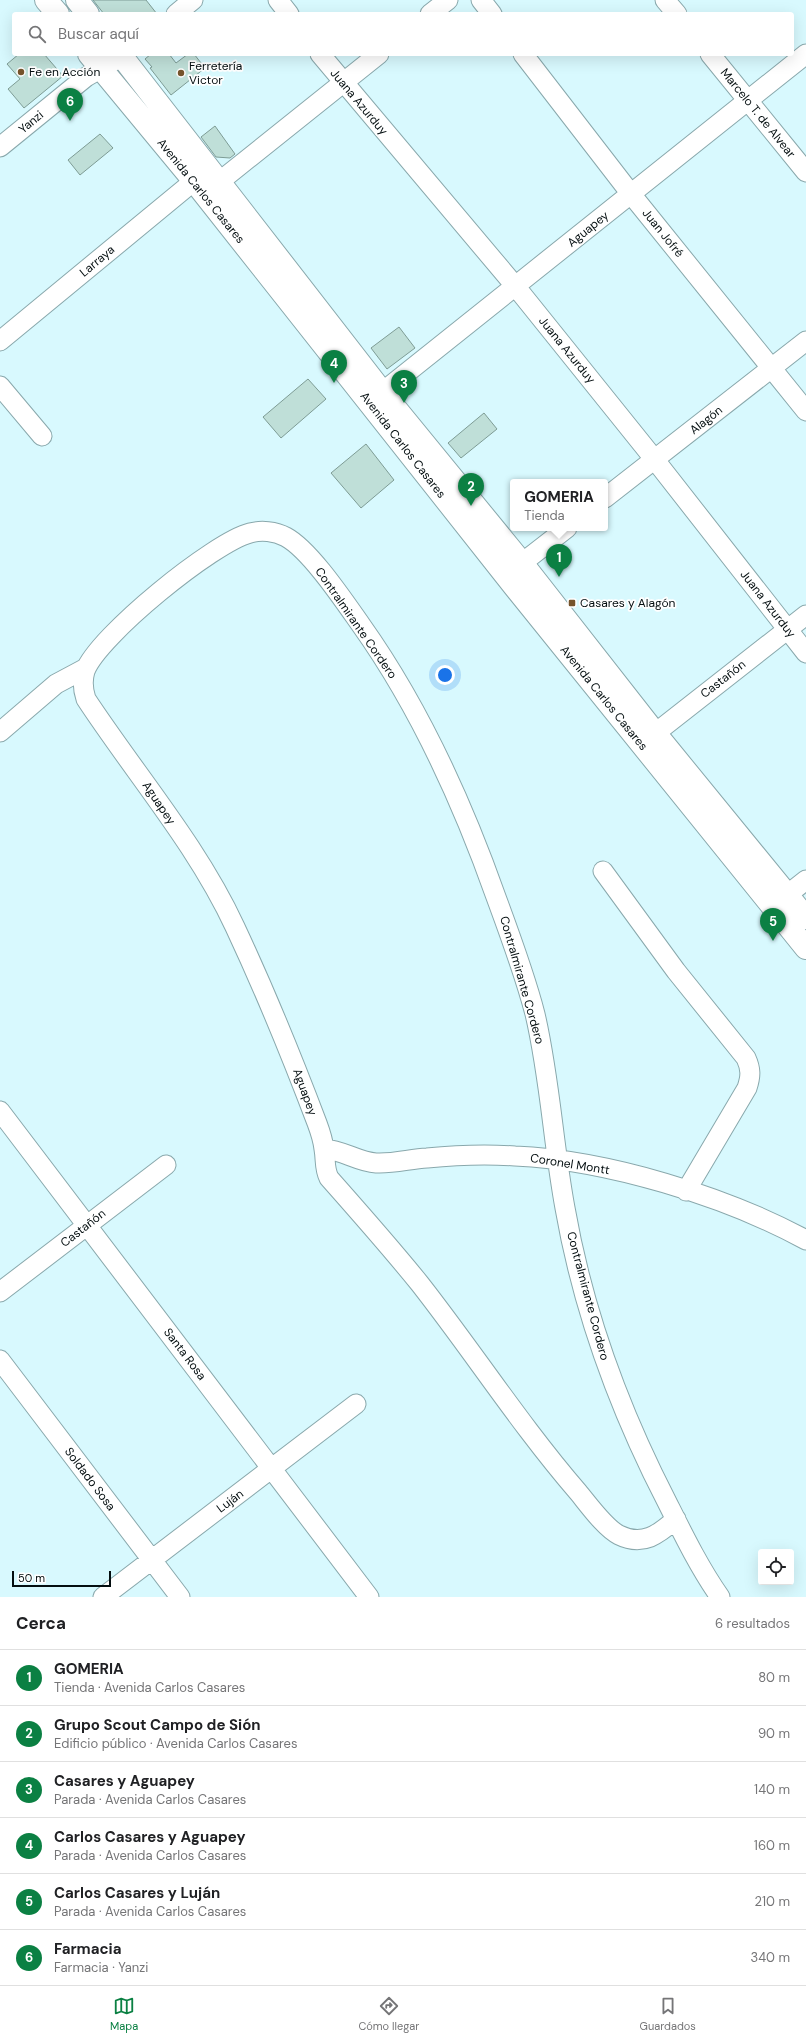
<!DOCTYPE html>
<html lang="es">
<meta charset="utf-8">
<style>
:root{--surface:#fff;--page:#f6f6f6;--text:#202124;--muted:#757577;--line:#e0e0e0;--accent:#0b8043}
body{margin:0;font-family:"DM Sans",sans-serif;background:var(--page);color:var(--text)}
.controls{position:absolute;right:12px;bottom:12px;display:grid;overflow:hidden;border-radius:4px;box-shadow:0 4px 16px #0002}
.controls button{width:36px;height:36px;display:grid;place-items:center;padding:0;border:0;border-bottom:1px solid var(--line);background:var(--surface);color:var(--text);font:20px sans-serif}
.scale{position:absolute;left:12px;bottom:10px;width:99px;box-sizing:border-box;padding-left:4px;border:2px solid #040e10;border-top:0;font-size:11px;line-height:14px;white-space:nowrap;color:#040e10;-webkit-text-stroke:3px #fff;paint-order:stroke}
.you{position:absolute;left:445px;top:675px;width:14px;height:14px;margin:-10px;border:3px solid #fff;border-radius:50%;background:#1a73e8;box-shadow:0 0 0 6px #1a73e833}
.badge{display:grid;place-items:center;width:26px;height:26px;border-radius:50%;background:var(--accent);color:#fff;font-size:13px;font-weight:700}
.pin{position:absolute;translate:-50% -33px;filter:drop-shadow(0 1px 2px #0008)}
.pin::after{content:'';position:absolute;top:21px;width:14px;height:12px;background:inherit;clip-path:polygon(0 0,100% 0,50% 100%)}
.popup{position:absolute;left:510px;top:479px;width:98px;height:52px;box-sizing:border-box;display:grid;place-content:center;border-radius:4px;background:var(--surface);filter:drop-shadow(0 1px 3px #0005);font-size:13px;white-space:nowrap;color:var(--muted)}
.popup b{font-size:15px;color:var(--text)}
.popup::after{content:'';position:absolute;left:50%;top:100%;margin-left:-8px;border:8px solid transparent;border-top-color:var(--surface)}
.list{margin:0;padding:0;list-style:none}
h2{display:flex;justify-content:space-between;align-items:center;height:52px;margin:0;padding:0 16px;font-size:17px}
h2 small{font-size:13px;font-weight:400;color:var(--muted)}
.list li{display:grid;grid-template-columns:26px 1fr auto;gap:12px;align-items:center;box-sizing:border-box;height:56px;padding:0 16px;border-top:1px solid var(--line)}
.list b{display:block;font-size:15px;white-space:nowrap}
.list p{margin:0;font-size:13px;white-space:nowrap;color:var(--muted)}
.list em{font-size:13px;font-style:normal;color:var(--muted)}
.icon{flex:none;width:22px;height:22px;fill:none;stroke:currentColor;stroke-width:2;stroke-linecap:round;stroke-linejoin:round}
.map{position:relative;flex:none;width:806px;height:1597px;overflow:hidden}
.search{position:absolute;background:var(--surface);box-shadow:0 4px 16px #0002;left:12px;right:12px;top:12px;height:44px;display:flex;align-items:center;gap:10px;box-sizing:border-box;padding:0 14px;border-radius:4px;color:var(--muted);font-size:15px}
.sheet{height:388px;background:var(--surface)}
nav{display:flex;justify-content:space-around;align-items:center;box-sizing:border-box;height:56px;border-top:1px solid var(--line);background:var(--surface);font-size:11px;color:var(--muted)}
nav a{display:grid;justify-items:center;gap:2px}
nav .on{color:var(--accent)}
.map>svg:first-child{display:block}
</style>
<div class="map">
<svg width="806" height="1597" viewBox="0 0 806 1597">
<rect width="100%" height="100%" fill="#d8f9fe"/>
<path fill="#bfdfd8" stroke="#7e9c95" d="M93,0H146L157,14H104Z
M19,54H44L63,76L24,108L8,89L20,79L7,64Z
M151,54H169L176,63L188,54H194L205,68L171,95L150,68L152,67L145,59Z
M215,126L235,154L230,158L216,157L201,137Z
M100,134L113,148L80,175L68,160Z
M399,327L415,348L387,369L371,348Z
M308,379L326,399L281,438L263,417Z
M484,413L497,429L461,458L448,443Z
M366,444L394,480L361,508L331,473Z"/>
<g fill="none" stroke-linecap="round" stroke-linejoin="round">
<defs>
<path id="minor" d="M278,0L289,14
M481,0L492,14
M665,0L677,14
M176,14L193,0
M430,14L448,0
M320,54L516,287L655,460L806,653
M523,54L631,194L806,411
M710,54L806,172
M0,147L86,77L126,54
M219,182L379,54
M0,341L194,181
M0,386L42,436
M370,402L806,54
M605,498L806,341
M522,563L567,528
M0,732L56,684L86,668
M644,742L806,615
M603,871L676,971L746,1058C751,1069 751,1076 747,1088L686,1191
M787,895L806,880
M0,1111L369,1597
M324,1149C343,1150 358,1162 376,1163C393,1164 410,1159 427,1158C457,1155 485,1154 515,1156C607,1160 725,1196 806,1240
M0,1292L166,1165
M0,1360L180,1597
M676,1519C659,1534 643,1547 619,1535C605,1528 588,1504 578,1492C521,1426 474,1353 420,1284C391,1248 360,1213 329,1178C324,1168 326,1160 324,1149C323,1140 320,1131 317,1123C292,1057 265,991 235,927C197,845 136,775 86,699C83,690 82,681 85,671C98,636 214,542 250,533C261,530 275,531 286,537C310,550 344,601 361,625C420,708 462,801 496,897C510,935 525,975 535,1014C550,1078 553,1143 565,1208C583,1311 619,1409 667,1502C683,1534 699,1567 720,1597
M103,1597L356,1404"/>
<path id="major" d="M46,0L58,14
M77,0L88,14
M89,54L194,181L514,586L806,948
M120,54L383,393L522,563L655,733L806,918"/>
</defs>
<use href="#minor" stroke="#89a8ac" stroke-width="21"/>
<use href="#major" stroke="#89a8ac" stroke-width="24"/>
<use href="#minor" stroke="#fff" stroke-width="19"/>
<use href="#major" stroke="#fff" stroke-width="22"/>
</g>
<g fill="#76542c" stroke="#fff" stroke-width="1.5">
<circle cx="21" cy="72" r="4"/>
<circle cx="181" cy="73" r="4"/>
<rect x="568" y="599" width="8" height="8" rx="2"/>
</g>
<g text-anchor="middle" stroke-width="3.5" stroke-linejoin="round" paint-order="stroke">
<g font-size="12" fill="#040e10" stroke="#fff" text-anchor="start">
<text x="189" y="70">Ferretería<tspan x="189" dy="14">Victor</tspan></text>
<text x="29" y="76">Fe en Acción</text>
<text x="580" y="607">Casares y Alagón</text>
</g>
<g font-size="12" fill="#040e10" stroke="#fff">
<text transform="translate(359 102) rotate(50)" y="4">Juana Azurduy</text>
<text transform="translate(758 113) rotate(51)" y="4">Marcelo T. de Alvear</text>
<text transform="translate(31 122) rotate(-40)" y="4">Yanzi</text>
<text transform="translate(201 191) rotate(51)" y="4">Avenida Carlos Casares</text>
<text transform="translate(588 229) rotate(-39)" y="4">Aguapey</text>
<text transform="translate(663 233) rotate(51)" y="4">Juan Jofré</text>
<text transform="translate(97 261) rotate(-40)" y="4">Larraya</text>
<text transform="translate(567 350) rotate(51)" y="4">Juana Azurduy</text>
<text transform="translate(706 420) rotate(-38)" y="4">Alagón</text>
<text transform="translate(403 445) rotate(52)" y="4">Avenida Carlos Casares</text>
<text transform="translate(768 604) rotate(52)" y="4">Juana Azurduy</text>
<text transform="translate(356 623) rotate(55)" y="4">Contralmirante Cordero</text>
<text transform="translate(723 679) rotate(-38)" y="4">Castañón</text>
<text transform="translate(604 698) rotate(51)" y="4">Avenida Carlos Casares</text>
<text transform="translate(159 803) rotate(56)" y="4">Aguapey</text>
<text transform="translate(522 980) rotate(74)" y="4">Contralmirante Cordero</text>
<text transform="translate(305 1092) rotate(70)" y="4">Aguapey</text>
<text transform="translate(570 1164) rotate(9)" y="4">Coronel Montt</text>
<text transform="translate(83 1228) rotate(-38)" y="4">Castañón</text>
<text transform="translate(588 1296) rotate(75)" y="4">Contralmirante Cordero</text>
<text transform="translate(185 1354) rotate(53)" y="4">Santa Rosa</text>
<text transform="translate(90 1479) rotate(53)" y="4">Soldado Sosa</text>
<text transform="translate(230 1501) rotate(-37)" y="4">Luján</text>
</g>
</g>
</svg>
<div class="controls">
<button><svg class="icon" aria-label="locate" viewBox="0 0 24 24"><circle cx="12" cy="12" r="6"/><path d="M12 2v4M12 18v4M2 12h4M18 12h4"/></svg></button>
</div>
<div class="scale">50 m</div>
<div class="you"></div>
<div class="pin badge" style="left:559px;top:577px">1</div>
<div class="popup"><b>GOMERIA</b>Tienda</div>
<div class="pin badge" style="left:471px;top:506px">2</div>
<div class="pin badge" style="left:404px;top:403px">3</div>
<div class="pin badge" style="left:334px;top:383px">4</div>
<div class="pin badge" style="left:773px;top:941px">5</div>
<div class="pin badge" style="left:70px;top:121px">6</div>
<div class="search"><svg class="icon" aria-label="search" viewBox="0 0 24 24"><circle cx="10" cy="10" r="6"/><path d="M15 15l6 6"/></svg>Buscar aquí</div>
</div>
<section class="sheet">
<h2>Cerca<small>6 resultados</small></h2>
<ul class="list">
<li><span class="badge">1</span><div><b>GOMERIA</b><p>Tienda · Avenida Carlos Casares</p></div><em>80 m</em></li>
<li><span class="badge">2</span><div><b>Grupo Scout Campo de Sión</b><p>Edificio público · Avenida Carlos Casares</p></div><em>90 m</em></li>
<li><span class="badge">3</span><div><b>Casares y Aguapey</b><p>Parada · Avenida Carlos Casares</p></div><em>140 m</em></li>
<li><span class="badge">4</span><div><b>Carlos Casares y Aguapey</b><p>Parada · Avenida Carlos Casares</p></div><em>160 m</em></li>
<li><span class="badge">5</span><div><b>Carlos Casares y Luján</b><p>Parada · Avenida Carlos Casares</p></div><em>210 m</em></li>
<li><span class="badge">6</span><div><b>Farmacia</b><p>Farmacia · Yanzi</p></div><em>340 m</em></li>
</ul>
</section>
<nav>
<a class="on"><svg class="icon" aria-label="map" viewBox="0 0 24 24"><path d="M3 6l6-2 6 2 6-2v14l-6 2-6-2-6 2zM9 4v14M15 6v14"/></svg>Mapa</a>
<a><svg class="icon" aria-label="directions" viewBox="0 0 24 24"><path d="M12 3l9 9-9 9-9-9zM9 14v-3h6M13 9l2 2-2 2"/></svg>Cómo llegar</a>
<a><svg class="icon" aria-label="saved" viewBox="0 0 24 24"><path d="M7 4h10v16l-5-4-5 4z"/></svg>Guardados</a>
</nav>
